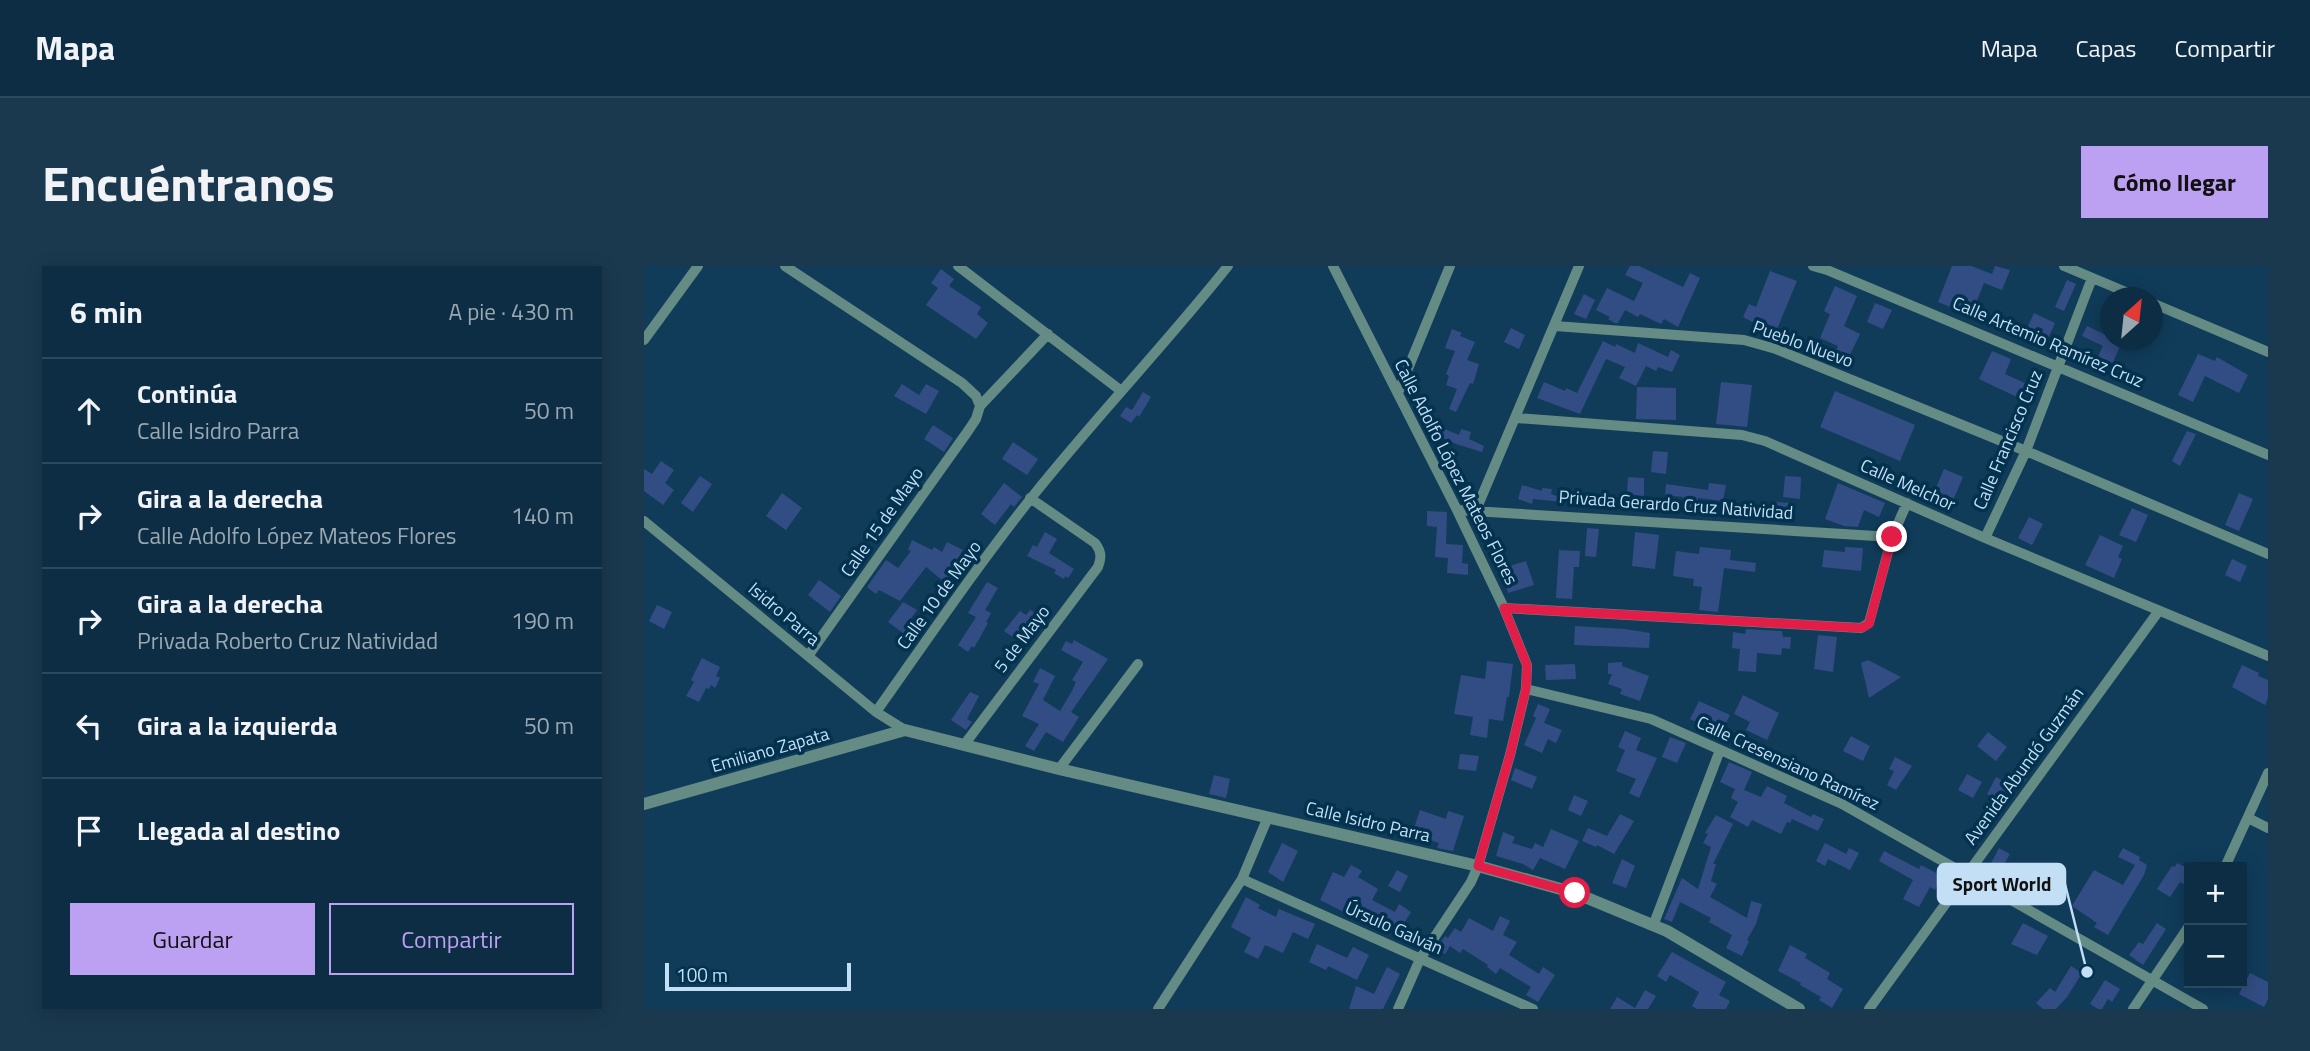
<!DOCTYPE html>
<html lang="es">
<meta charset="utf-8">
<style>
:root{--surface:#0c2d44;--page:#1a394f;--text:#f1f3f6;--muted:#9aa8b2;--line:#2c495d;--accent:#bca0f2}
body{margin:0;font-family:"Titillium Web",sans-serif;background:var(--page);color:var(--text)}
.controls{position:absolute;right:21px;bottom:21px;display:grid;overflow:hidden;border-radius:0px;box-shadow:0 4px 18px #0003}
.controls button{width:63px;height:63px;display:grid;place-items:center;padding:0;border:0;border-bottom:2px solid var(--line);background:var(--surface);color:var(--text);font:35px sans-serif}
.compass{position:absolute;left:1456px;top:21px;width:63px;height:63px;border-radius:50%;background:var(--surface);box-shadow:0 4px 18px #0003;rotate:27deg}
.scale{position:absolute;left:21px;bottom:18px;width:186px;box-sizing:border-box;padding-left:7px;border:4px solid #c2dff6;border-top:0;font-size:19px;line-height:24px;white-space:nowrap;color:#c2dff6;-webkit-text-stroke:5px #03324f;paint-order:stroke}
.stop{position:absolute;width:21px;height:21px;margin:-16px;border:5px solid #e11d48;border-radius:50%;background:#fff}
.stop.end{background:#e11d48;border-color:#fff;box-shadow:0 2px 7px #0008}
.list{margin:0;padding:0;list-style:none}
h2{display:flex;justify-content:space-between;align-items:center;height:91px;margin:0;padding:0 28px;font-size:30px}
h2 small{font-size:23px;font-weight:400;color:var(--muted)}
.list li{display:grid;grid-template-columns:46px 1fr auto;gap:21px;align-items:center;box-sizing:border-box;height:105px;padding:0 28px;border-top:2px solid var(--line)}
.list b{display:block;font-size:26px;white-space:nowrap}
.list p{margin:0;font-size:23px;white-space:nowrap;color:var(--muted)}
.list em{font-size:23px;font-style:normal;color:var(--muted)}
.actions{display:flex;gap:14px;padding:21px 28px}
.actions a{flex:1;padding:16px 0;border:2px solid var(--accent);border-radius:0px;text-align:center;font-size:24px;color:var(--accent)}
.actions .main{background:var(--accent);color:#111}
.icon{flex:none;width:38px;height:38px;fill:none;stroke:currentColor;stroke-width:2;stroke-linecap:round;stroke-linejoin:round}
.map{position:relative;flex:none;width:1624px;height:743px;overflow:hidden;border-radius:0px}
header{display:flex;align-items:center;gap:42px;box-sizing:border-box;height:98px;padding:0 35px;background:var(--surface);border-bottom:2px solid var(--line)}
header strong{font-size:33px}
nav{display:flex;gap:38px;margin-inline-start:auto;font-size:24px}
.intro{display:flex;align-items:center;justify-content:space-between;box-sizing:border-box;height:168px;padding:0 42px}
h1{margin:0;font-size:49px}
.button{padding:18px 32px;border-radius:0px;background:var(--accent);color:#111;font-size:24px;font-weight:700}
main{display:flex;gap:42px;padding:0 42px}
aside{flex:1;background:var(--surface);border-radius:0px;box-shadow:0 4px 18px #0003}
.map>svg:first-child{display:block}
</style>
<header>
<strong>Mapa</strong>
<nav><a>Mapa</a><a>Capas</a><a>Compartir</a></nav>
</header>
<div class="intro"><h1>Encuéntranos</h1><a class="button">Cómo llegar</a></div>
<main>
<aside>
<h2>6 min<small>A pie · 430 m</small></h2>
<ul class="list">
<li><svg class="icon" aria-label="ahead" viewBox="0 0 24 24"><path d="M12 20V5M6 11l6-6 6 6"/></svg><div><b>Continúa</b><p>Calle Isidro Parra</p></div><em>50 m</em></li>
<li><svg class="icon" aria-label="right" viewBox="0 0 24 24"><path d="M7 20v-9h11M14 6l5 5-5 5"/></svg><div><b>Gira a la derecha</b><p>Calle Adolfo López Mateos Flores</p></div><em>140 m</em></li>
<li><svg class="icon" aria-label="right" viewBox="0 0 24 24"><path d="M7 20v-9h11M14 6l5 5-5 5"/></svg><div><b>Gira a la derecha</b><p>Privada Roberto Cruz Natividad</p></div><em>190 m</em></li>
<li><svg class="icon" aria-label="left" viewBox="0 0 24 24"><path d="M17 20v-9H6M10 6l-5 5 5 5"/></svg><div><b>Gira a la izquierda</b></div><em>50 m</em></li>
<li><svg class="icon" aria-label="arrive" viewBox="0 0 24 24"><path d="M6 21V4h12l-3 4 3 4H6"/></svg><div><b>Llegada al destino</b></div></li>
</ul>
<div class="actions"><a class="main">Guardar</a><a>Compartir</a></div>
</aside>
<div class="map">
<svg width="1624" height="743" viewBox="0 0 1624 743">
<rect width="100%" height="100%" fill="#103c5a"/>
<path fill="#324d83" d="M986,0H995L1039,21L1046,7L1056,12L1034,61L1020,53L1017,58L996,48L994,51L981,44L974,57H971L964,53L966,51L952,44L963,22L990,35L999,17L981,9Z
M1308,0H1327L1348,8L1351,0L1366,4L1358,24L1340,17L1330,42L1322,39L1319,46L1294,36Z
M297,3L310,13L305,20L337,41L333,48L344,57L332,73L282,39L294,22L287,17Z
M1126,5L1153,15L1131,68L1099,51L1105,38L1112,41Z
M1423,14L1432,18L1420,45L1411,41Z
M1191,20L1213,30L1200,60L1216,68L1203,95L1190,89L1194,80L1176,72L1186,48L1180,45Z
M940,28L951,34L942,53L930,48Z
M1231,37L1248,44L1239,63L1223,56Z
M1390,47L1411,57L1400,81L1379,71Z
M1466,54V76L1476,80L1464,108L1449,101L1459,80L1438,70L1443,60L1460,68Z
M867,62L881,69L875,83L860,76Z
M808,63L818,67L816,70L831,76L823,94L835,98L829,118L826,117L812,146L805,143L813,123L802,119L805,110L802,108L811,85L801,82Z
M959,75L971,81L972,78L991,87L994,77L1024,91L1027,84L1036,89L1028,106L1014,101L1012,105L1002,100L992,120L975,112L981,101L962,93L936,148L893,132L900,116L921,125L922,122L933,127Z
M1348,85L1367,93L1361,108L1381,117L1375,132L1335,113Z
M1554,88L1571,95L1573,91L1604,109L1595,127L1561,110L1549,136L1534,129Z
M1077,116L1108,119L1103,161L1072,158Z
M258,118L275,129L282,118L295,125L282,148L250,130Z
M993,121L1032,122V154L992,153Z
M1191,125L1271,159L1256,195L1176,161Z
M499,126L507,131L495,151L493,149L487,157L476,150L482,141L488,144Z
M289,159L309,172L300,186L280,173Z
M791,159L815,169L817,163L827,166L825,173L840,180L838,186L812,178L788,167Z
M1543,165L1552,168L1536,200L1528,195Z
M369,176L394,193L383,209L358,193Z
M1009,185L1024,186L1022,208L1007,206Z
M17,195L30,204L21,217L30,224L19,239L0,225V203L8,208Z
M1300,203L1319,211L1305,244L1286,236Z
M56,210L68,218L49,246L37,237Z
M1141,210L1157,211L1156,233L1139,231Z
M984,211L1000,212V230L983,228Z
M360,217L378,231L370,241L367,238L351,259L337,248Z
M1065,217L1082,219L1079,235L1054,232L1052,247L1038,245L1039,231L1021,229L1022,218L1064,224Z
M1194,217L1241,237L1235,251L1220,244L1214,261L1200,260L1181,253Z
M878,219L898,225V222L908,223L907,228L919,232L918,236L889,233L888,238L874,233Z
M138,227L158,242L142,264L122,250Z
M1595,227L1609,233L1595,265L1581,259Z
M1131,236L1148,237L1146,256L1130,255Z
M1488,242L1504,249L1492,276L1475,269Z
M783,245L803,246L802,278L819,279L818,297L824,298V309L803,307L804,292L791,291L793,261L783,260Z
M1385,251L1399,258L1388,279L1374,272Z
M943,262L955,263L952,291L941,290Z
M401,266L413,273L405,287L430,303L424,312L421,310L420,313L410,307L412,304L383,290L389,279L393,281Z
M991,266L1015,269L1011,303L988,300Z
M1456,269L1479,280L1474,291L1478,293L1470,312L1441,299Z
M268,274L288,284L290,281L298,286L303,276L319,284L316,289L327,298L320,307L315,303L303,318L282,301L256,335L235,324L232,328L223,321L242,294L254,302L267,285L264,284Z
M1056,281L1087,284L1086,294L1112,297L1111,306L1080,302L1074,346L1055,344L1058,321L1049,320L1050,313L1029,310L1032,285L1055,288Z
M1201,281L1219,282L1217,305L1178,301L1180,284L1201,286Z
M915,284L936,285L935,301H930L928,333L912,332Z
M1588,293L1603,300L1596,316L1581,309Z
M882,295L890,319L864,327L856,303Z
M175,314L197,330L186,346L164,329Z
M343,316L354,322L341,344L347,347L342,356L344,357L330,382L328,380L324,386L314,379L332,351L324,347Z
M259,336L273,344L263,358L268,362L263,370L244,356Z
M13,339L28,346L20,363L5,355Z
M386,344L404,353L395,366L383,360L373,374L360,365L376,345L382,349Z
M931,360L981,363L1006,367L1005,382L930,379Z
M1102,363L1138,365L1139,371H1147L1146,383L1138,382L1137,389L1113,387L1112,406L1094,405L1096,383L1088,382L1089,366L1101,368Z
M1174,369L1193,371L1189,406L1170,403Z
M430,374L464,393L427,446L435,451L419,476L402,466L390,485L381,480L395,458L378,450L395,418L389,416L396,402L411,410L399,434L416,445L428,425L432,416L428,414L439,396L417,384L422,375L428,378Z
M58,392L76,401L72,410L76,412L71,422L67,419L65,423L62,422L55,436L42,430L50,416L47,414Z
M1224,394L1257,411L1225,432L1217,397Z
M843,395L869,398L865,431H863L859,455L845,453L843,472L826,469L829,451L810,448L817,409L841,413Z
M978,396V400L1005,410L996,435L976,428L978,423L964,418L968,408H964V397Z
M931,398L932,413L902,414L901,399Z
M1598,399L1615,407L1614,410L1624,414V432L1621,439L1588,421Z
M326,426L335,430L323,453L328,456L322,464L307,454Z
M1099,429L1135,447L1123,474L1102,464L1106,456L1090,448Z
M1055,435L1086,449L1078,465L1059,456L1058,459L1046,453Z
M894,438L906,443L900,457L918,464L912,477L904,473L898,487L880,479L892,452L889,450Z
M981,465L997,472L992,484L1013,492L995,532L985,527L992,513L972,505L981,484L974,481Z
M1344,466L1363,481L1352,495L1333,480Z
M1207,470L1226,480L1219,495L1199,485Z
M1026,471L1042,477L1033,497L1018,491Z
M816,488L835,490L832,505L814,503Z
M1251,491L1268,500L1252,524L1243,519L1250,505L1245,503Z
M1378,493L1390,502L1378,519L1365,510Z
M1085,496L1108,506L1100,524L1117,531L1123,520L1143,530L1140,537L1167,551L1169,548L1180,553L1174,565L1148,553L1146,557L1143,556L1137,568L1108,554L1104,561L1086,551L1094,536L1087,532L1091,523L1076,516Z
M871,502L893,511L888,523L867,514Z
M1323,508L1338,516L1329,532L1314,524Z
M570,509L586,513L582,532L565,528Z
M1352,511L1366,519L1356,535L1343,528Z
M930,529L944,535L937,550L924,544Z
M776,544L802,553L804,545L820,550L809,585L793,582L795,577L768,568Z
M976,548L990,555L970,588L953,579L952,581L938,575L944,562L963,570Z
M1072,549L1089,558L1069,598H1072L1067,615L1073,618L1066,631L1103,652L1107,635L1118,638L1112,658L1103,674L1105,675L1098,690L1082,682L1088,669L1065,656L1067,652L1036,636L1028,656L1020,653L1038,612L1054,623L1067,581L1059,577L1064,568L1061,567Z
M907,563L935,575L921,603L896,592L889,604L879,598L852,590L859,566L871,571L868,577L888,583L891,577L899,581Z
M638,577L654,585L639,616L624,606Z
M1181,577L1202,588L1205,582L1215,587L1206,604L1184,593L1181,600L1172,595Z
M1355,582L1366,588L1354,608L1344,603Z
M1479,582L1496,591L1495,594L1503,599L1500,609L1464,669L1450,661L1453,657L1428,640L1450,604L1479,619L1491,599L1474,591Z
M1240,585L1275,603L1277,599L1298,610L1291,624L1286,621L1275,641L1259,633L1269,614L1235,595Z
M978,593L991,600L982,622L968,617Z
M1533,597L1545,603V621L1536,616L1526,631L1513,623L1528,600L1531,601Z
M707,599L718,605L714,611L734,623L728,634L751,646L755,638L767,646L757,662L712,637L706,649L676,634L689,606L700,611Z
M753,604L764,610L756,626L744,620Z
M602,631L616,639L614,642L632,651L635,643L671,658L664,673L649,666L639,687L621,679L614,693L600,686L607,672L587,661Z
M856,650L866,655L859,669L873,676L865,689L895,708L899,701L911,709L894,736L882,729L887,721L856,702L852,708L843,701L844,699L819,683L816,687L806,680L801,688L792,683L801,670L804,672L811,662L817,666L825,652L849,665Z
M1379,657L1404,670L1393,689L1367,678Z
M1513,657L1522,663L1499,699L1485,689L1495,676L1499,678Z
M673,678L703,692L709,681L725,689L713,714L684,700L682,704L665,696Z
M1146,679L1163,688L1161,692L1186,707L1183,713L1199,723L1188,742L1175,734L1177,731L1156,719L1157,717L1134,705Z
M1028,686L1082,716L1075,729L1086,735L1082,743H1053L1048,740L1055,726L1026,709L1022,716L1013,710Z
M1427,700L1438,707L1423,731L1412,743H1399L1392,737L1406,722L1411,726Z
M743,701L756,708L739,743H705L712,720L730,728Z
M1606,707L1624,716V733L1620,741L1595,728Z
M1461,714L1476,723L1468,736L1464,733L1458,743H1454L1446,738Z
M1001,724L1012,730L1004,743H966L973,731L991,742Z"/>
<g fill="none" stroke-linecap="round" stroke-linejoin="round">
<path stroke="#658b85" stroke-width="10" d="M141,0L318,117L332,130L336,140
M314,0L476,124
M689,0L813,244L860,342L883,399L882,423L866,489L834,600L827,616L776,693L754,743
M1169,0L1183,4L1624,189
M1420,0L1496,32
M1508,37L1624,86
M911,60L1100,74L1132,83L1382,185L1624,288
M0,74L54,0
M754,127L806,0
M872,152L1098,169L1121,175L1341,272L1624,390
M813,244L1248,271
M832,244L935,0
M0,255L232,446L261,464
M1341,272L1382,185L1448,12
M860,342L1217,362L1225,357L1248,271L1263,237
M164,390L324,165L332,153L336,140L404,68
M882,423L1007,453L1198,538L1559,743
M232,446C283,374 333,300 388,231C451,152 521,79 584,0
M320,479L454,301C458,291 457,285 451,277L386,232
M415,503L494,398
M1604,552L1624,562
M1581,601L1624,507
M598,613L889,743
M1009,660L1076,484
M514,743L598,613L624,551
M1225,743L1514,346
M1489,743L1545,660"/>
<path stroke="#658b85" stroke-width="12" d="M0,538L261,464L415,503L834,600L931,627L1023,665L1155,743"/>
</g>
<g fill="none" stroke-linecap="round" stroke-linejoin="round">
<path stroke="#e11d48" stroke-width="9" d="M931,627L834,600L866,489L882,423L883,399L860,342L1217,362L1225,358L1248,271"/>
</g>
<g text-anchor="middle" stroke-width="7" stroke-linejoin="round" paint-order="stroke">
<g font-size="18" fill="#c2dff6" stroke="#03324f">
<text transform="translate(1404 76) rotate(23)" y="6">Calle Artemio Ramírez Cruz</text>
<text transform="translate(1159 78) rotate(20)" y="6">Pueblo Nuevo</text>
<text transform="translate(1364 174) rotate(-67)" y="6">Calle Francisco Cruz</text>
<text transform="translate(812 206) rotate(63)" y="6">Calle Adolfo López Mateos Flores</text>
<text transform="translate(1264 219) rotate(24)" y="6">Calle Melchor</text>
<text transform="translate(1032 239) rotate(4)" y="6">Privada Gerardo Cruz Natividad</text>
<text transform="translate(238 256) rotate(-55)" y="6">Calle 15 de Mayo</text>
<text transform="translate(295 329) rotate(-54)" y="6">Calle 10 de Mayo</text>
<text transform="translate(140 348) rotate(40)" y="6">Isidro Parra</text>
<text transform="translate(378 373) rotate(-53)" y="6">5 de Mayo</text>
<text transform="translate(126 484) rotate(-16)" y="6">Emiliano Zapata</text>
<text transform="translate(1144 497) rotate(25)" y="6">Calle Cresensiano Ramírez</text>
<text transform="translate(1380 500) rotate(-54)" y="6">Avenida Abundó Guzmán</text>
<text transform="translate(724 556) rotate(13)" y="6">Calle Isidro Parra</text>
<text transform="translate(750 662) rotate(24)" y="6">Úrsulo Galván</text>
</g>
</g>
<path fill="none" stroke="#c2dff6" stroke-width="2.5" d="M1443 706L1421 618"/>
<circle fill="#c2dff6" stroke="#03324f" stroke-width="2.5" cx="1443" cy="706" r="7"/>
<rect fill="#c2dff6" stroke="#c2dff6" stroke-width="2.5" x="1294" y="598" width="127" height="40" rx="7"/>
<g font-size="19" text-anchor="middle" font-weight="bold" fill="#111">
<text x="1358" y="625">Sport World</text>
</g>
</svg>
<div class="controls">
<button>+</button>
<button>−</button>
</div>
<svg class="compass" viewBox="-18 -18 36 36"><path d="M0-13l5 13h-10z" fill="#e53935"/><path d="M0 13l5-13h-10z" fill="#9aa8b2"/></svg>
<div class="scale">100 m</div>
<div class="stop" style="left:931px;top:627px"></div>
<div class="stop end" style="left:1248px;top:271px"></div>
</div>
</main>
